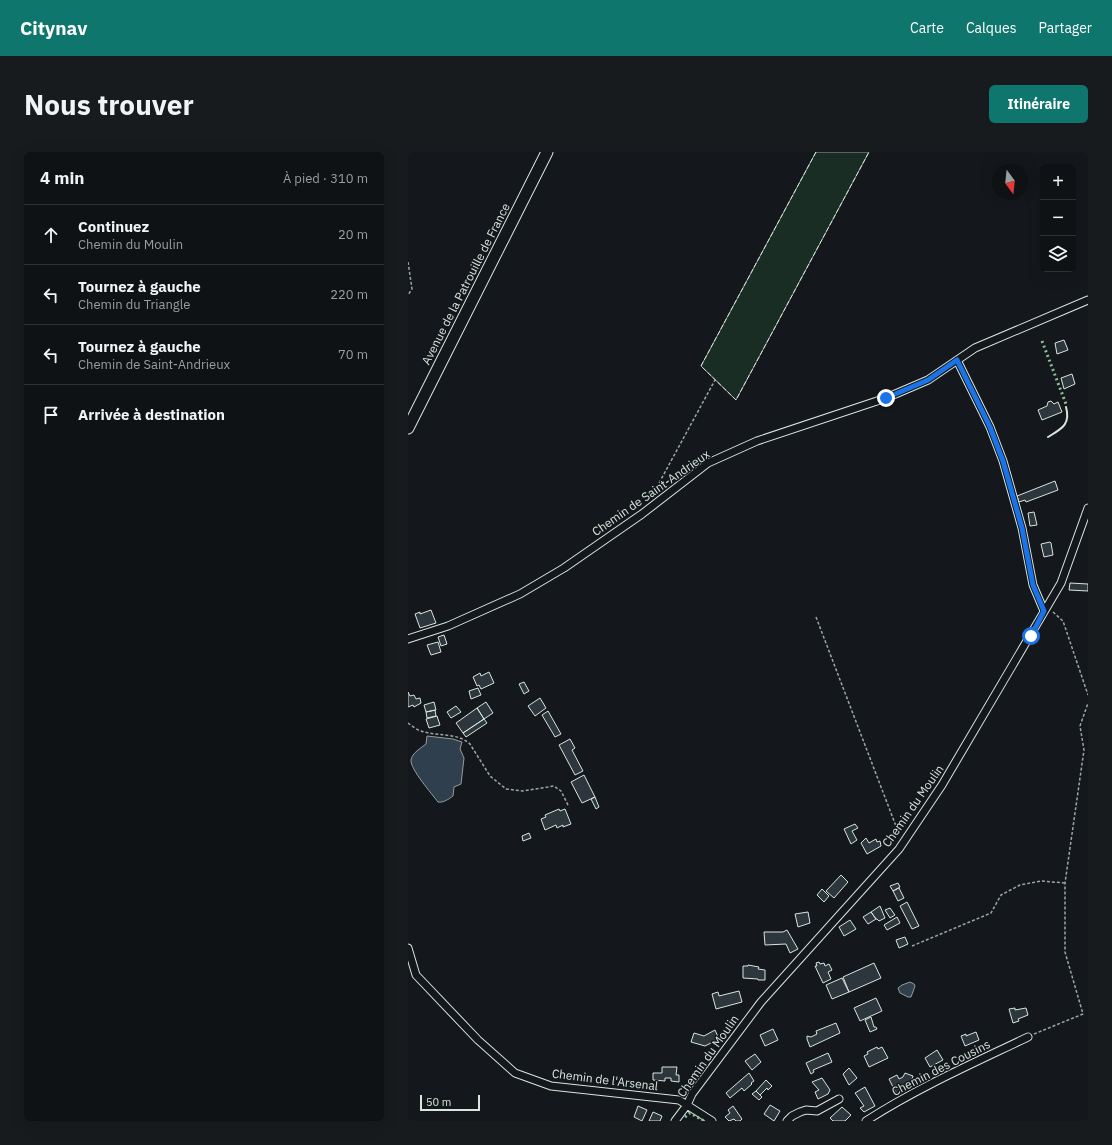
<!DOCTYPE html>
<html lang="fr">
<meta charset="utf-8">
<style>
:root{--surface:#0f1215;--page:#181b1e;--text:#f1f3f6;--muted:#9b9ea0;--line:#2f3234;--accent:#0f766e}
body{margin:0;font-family:"IBM Plex Sans",sans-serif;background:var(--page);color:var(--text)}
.controls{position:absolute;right:12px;top:12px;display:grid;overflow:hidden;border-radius:6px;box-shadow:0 4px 16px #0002}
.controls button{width:36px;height:36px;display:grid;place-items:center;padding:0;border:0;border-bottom:1px solid var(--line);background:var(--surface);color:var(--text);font:20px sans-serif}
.compass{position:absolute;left:584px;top:12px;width:36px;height:36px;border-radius:50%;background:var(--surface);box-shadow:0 4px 16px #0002;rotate:165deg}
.scale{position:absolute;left:12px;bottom:10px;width:60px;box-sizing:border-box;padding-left:4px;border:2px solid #d8e6dc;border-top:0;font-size:11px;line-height:14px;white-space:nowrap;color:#d8e6dc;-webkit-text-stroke:3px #14181c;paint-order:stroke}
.stop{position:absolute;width:12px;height:12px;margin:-9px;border:3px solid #1a73e8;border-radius:50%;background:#fff}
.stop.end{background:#1a73e8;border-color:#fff;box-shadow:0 1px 4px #0008}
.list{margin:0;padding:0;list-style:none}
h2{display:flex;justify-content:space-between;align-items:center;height:52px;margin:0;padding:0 16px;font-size:17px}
h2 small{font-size:13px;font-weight:400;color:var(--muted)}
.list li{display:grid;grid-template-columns:26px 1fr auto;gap:12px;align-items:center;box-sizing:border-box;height:60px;padding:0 16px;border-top:1px solid var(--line)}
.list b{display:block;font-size:15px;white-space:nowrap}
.list p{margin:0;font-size:13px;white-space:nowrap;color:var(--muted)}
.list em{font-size:13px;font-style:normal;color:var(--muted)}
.icon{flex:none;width:22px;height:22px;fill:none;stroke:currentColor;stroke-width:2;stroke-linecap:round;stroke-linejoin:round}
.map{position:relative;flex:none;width:680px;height:969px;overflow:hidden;border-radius:6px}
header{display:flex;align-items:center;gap:24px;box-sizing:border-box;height:56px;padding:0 20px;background:var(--accent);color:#fff}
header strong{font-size:19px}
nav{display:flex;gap:22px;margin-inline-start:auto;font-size:14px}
.intro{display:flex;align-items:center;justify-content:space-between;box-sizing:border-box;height:96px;padding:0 24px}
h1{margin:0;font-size:28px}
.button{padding:10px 18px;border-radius:6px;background:var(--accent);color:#fff;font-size:14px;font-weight:700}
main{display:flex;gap:24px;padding:0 24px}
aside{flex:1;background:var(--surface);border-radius:6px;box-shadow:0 4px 16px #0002}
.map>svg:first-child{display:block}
</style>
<header>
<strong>Citynav</strong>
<nav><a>Carte</a><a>Calques</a><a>Partager</a></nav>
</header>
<div class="intro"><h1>Nous trouver</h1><a class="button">Itinéraire</a></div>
<main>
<aside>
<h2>4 min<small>À pied · 310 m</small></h2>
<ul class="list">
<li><svg class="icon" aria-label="ahead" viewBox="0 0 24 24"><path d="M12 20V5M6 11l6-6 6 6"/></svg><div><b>Continuez</b><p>Chemin du Moulin</p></div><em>20 m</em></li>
<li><svg class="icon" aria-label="left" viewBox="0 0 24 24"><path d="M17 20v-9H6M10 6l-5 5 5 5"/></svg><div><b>Tournez à gauche</b><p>Chemin du Triangle</p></div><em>220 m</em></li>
<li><svg class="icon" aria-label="left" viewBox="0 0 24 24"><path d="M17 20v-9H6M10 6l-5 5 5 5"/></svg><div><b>Tournez à gauche</b><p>Chemin de Saint-Andrieux</p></div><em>70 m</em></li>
<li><svg class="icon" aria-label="arrive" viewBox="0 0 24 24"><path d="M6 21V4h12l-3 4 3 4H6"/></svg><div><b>Arrivée à destination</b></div></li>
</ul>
</aside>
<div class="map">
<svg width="680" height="969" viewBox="0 0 680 969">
<rect width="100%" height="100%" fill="#14181c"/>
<path fill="#1a2d24" stroke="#939e99" d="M408,0H461L328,248L293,214Z"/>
<path fill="#2f3f4d" stroke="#939e99" d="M19,584L45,587L54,590L52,597L56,606L53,632L46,635L45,644C41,647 35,651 30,650C24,642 2,617 3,608C4,601 13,596 18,592Z
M502,830L506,832L507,834L503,845H500L492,841L490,836L494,833Z"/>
<path fill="#2c363c" stroke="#d8e6dc" d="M656,188L660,198L649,202L647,191Z
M664,222L667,232L656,237L653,226Z
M643,249L646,252L650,250L654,260L634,268L630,258L639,254L640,250Z
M647,329L650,338L618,350L617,348L611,350L609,344Z
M626,360L629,373L622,374L620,361Z
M642,390L643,391L645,403L636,405L633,392Z
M662,431L680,432V439L661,438Z
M23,458L28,471L12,476L7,462L12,460V462Z
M36,483L39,492L33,494L30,485Z
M30,490L33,500L23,503L19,493Z
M81,520L86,531L73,537L71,533L69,534L65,525L72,521L73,524Z
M116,530L121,539L116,542L111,532Z
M70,536L73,543L63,547L61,539Z
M0,540L2,544L6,543L8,547L12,546L13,551L6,555L5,553L0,555Z
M132,546L138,556L127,564L120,554Z
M26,550L28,558L18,560L16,553Z
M78,550L85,561L76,567L69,556Z
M48,554L53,560L43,566L39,560Z
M69,556L76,567L55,581L48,571Z
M27,558L28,564L19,566L18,560Z
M140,559L153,582L147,585L134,563Z
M29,564L32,573L21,576L18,567Z
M76,567L79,571L58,585L55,581Z
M162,587L167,596L164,598L175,619L167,623L151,593Z
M176,623L187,645L174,651L163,630Z
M187,645L191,655L188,657L183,647Z
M151,657L152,659L157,657L163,672L155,675V673L149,676L148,673L137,678L133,667L138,665L137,663Z
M447,672L450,676L444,679L449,688L443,692L436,677Z
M121,681L123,686L115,689L114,684Z
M458,686L461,691L468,687L469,690L472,689L473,694L459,702L453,691Z
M433,723L440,730L426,746L418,739Z
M490,731L492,735L485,739L482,734Z
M491,736L496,746L490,749L485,739Z
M414,737L421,744L416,750L409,743Z
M499,750L511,774L504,777L492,754Z
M472,754L477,766L471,769L469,767H468L463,760Z
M482,756L487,763L482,766L477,758Z
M400,760L402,771L390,775L387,762Z
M463,760L468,767L460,772L455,765Z
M489,765L492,771L479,778L476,773Z
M442,768L448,777L436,784L431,775Z
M379,778L390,797L382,801L378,792L357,793L356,780H375Z
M497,785L500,792L491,796L488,788Z
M411,810L412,812L416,811L417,814L421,812L424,818L420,820L423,827L415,831L407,814H409L408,811Z
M466,811L473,826L441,840L435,825Z
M340,813L351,815L350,817L357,818V828H350V827L335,826V814H340Z
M434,826L441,840L424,847L418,833Z
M331,839L334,850L308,857L304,842L310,840L311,844Z
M468,846L474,859L452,869L446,856Z
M607,856V858L618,856L620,863L610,867L611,869L605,871L601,857Z
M463,865L466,875H468L469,877L462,880L457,868Z
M428,871L432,881L402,895L399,887V884L403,885L409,882L408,879Z
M365,877L370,888L357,894L352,883Z
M307,878L311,887L297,894L283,890L286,881L296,884Z
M568,880L571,888L557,894L553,884L558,882V884Z
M469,895L470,897L474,895L480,906L461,915L456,904L460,902L459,900Z
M529,898L535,908L522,915L517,906Z
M420,901L424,910L405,918L406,920L403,922L398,911Z
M347,902L353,910L344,918L337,909Z
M254,915H269L268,923H271V930L263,929V926H257V929L245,928V921H254Z
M441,916L449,926L441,933L435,922Z
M341,921L346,929L343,931L344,932L336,939L334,936L322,946L318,941Z
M497,921L505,924L503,931L495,935L497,939L489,943L481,927L489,923L491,927L495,925Z
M414,926L422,938L420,942L410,947L407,940L411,938L404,930Z
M358,928L364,934L360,938L359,936L352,943L348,939Z
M457,935L467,954L456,960L452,956L456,954L447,941Z
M348,939L354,945L351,948L344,942Z
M362,953L372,959L366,969L356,962Z
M230,954L239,958L234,969L226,965Z
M325,954L334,967L332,969H328L326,967L321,969L317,965L322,961L320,958Z
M434,955L443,963L437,969H425L422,966Z
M245,960L254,964L252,969H241Z"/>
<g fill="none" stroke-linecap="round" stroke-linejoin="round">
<defs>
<path id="street" d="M549,208L582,275L595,309L614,376L625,433L636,459
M0,487L40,474L112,442L156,416L234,362L300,311L349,289L478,246L520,228L567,196L680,148
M0,796L8,823L70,888L107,921L143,934L271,948L304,969
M267,969L279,953L284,942L353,850L491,697L534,633L653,431L680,356
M379,969L384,964L392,960L398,958L409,959L431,947
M458,969C509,936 566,911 620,885"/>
<path id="primary" d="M0,276L139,0"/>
</defs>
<use href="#street" stroke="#d8e6dc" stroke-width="9"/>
<use href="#primary" stroke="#d8e6dc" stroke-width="13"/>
<path stroke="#9da8a2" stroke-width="1.5" stroke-dasharray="3 2" stroke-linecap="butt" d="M0,110L4,137L0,143
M244,344L307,228
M645,460L655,469L680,543
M408,465L491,682
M0,571C4,574 9,578 13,579C30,585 49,580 62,592L82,624L98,637L115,639L146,634L153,639L161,655
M504,794L583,761L593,743L612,733L633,729L657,731
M626,882L675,862L657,800V731L676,598L672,574L680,551"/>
<use href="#street" stroke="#14181c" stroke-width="7"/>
<use href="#primary" stroke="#14181c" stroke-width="11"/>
<path stroke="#8ac095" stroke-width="3" stroke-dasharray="2 3" stroke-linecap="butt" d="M634,189L658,252
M277,965L282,961L296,969"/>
<path stroke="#d8e6dc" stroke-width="1" stroke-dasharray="5 2" stroke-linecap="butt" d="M408,0L293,214L328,248L461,0"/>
<path stroke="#d8e6dc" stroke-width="2" d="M640,285C653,277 663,273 658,255"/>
</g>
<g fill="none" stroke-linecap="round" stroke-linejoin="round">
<path stroke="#1a73e8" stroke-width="5" d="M478,246L520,228L549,208L582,275L595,309L614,376L625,433L636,459L623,484"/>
</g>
<g text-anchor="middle" stroke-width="3" stroke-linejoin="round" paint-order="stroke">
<g font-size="12" fill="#d8e6dc" stroke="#14181c">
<text transform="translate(58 132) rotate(-63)" y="4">Avenue de la Patrouille de France</text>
<text transform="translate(243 341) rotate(-35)" y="4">Chemin de Saint-Andrieux</text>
<text transform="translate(505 654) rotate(-55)" y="4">Chemin du Moulin</text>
<text transform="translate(300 904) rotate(-55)" y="4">Chemin du Moulin</text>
<text transform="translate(533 916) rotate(-27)" y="4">Chemin des Cousins</text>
<text transform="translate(197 928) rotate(7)" y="4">Chemin de l'Arsenal</text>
</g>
</g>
</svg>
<div class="controls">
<button>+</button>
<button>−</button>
<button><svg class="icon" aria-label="layers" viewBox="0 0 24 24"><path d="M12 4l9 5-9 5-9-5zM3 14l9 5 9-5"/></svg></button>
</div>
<svg class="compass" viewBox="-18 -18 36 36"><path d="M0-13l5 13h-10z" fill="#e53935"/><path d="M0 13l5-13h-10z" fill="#9b9ea0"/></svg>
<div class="scale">50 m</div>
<div class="stop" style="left:623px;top:484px"></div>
<div class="stop end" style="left:478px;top:246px"></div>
</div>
</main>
